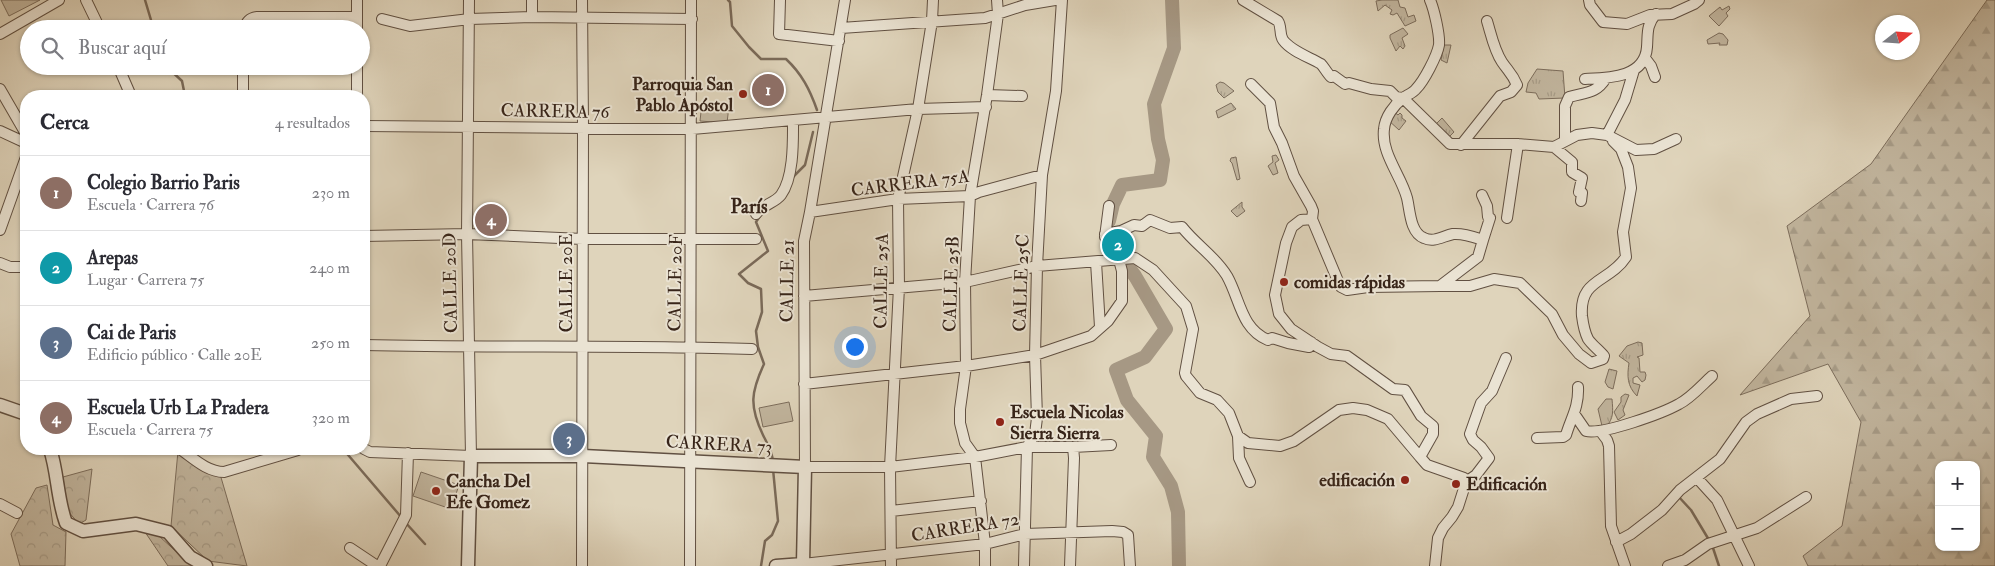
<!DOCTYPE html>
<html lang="es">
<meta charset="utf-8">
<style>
:root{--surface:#fff;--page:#f2f2f3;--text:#2b2b33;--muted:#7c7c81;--line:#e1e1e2;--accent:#db2777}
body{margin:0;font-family:"IM FELL Double Pica",serif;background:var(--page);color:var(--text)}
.controls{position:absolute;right:15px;bottom:15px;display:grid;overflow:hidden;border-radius:10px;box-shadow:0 1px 4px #0004}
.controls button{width:45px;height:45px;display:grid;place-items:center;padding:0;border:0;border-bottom:1px solid var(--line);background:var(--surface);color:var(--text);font:25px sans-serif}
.compass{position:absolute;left:1875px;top:15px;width:45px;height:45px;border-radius:50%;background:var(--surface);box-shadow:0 1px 4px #0004;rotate:73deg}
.you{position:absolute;left:854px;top:346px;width:18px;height:18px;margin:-12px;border:4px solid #fff;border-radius:50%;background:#1a73e8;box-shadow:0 0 0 8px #1a73e833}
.badge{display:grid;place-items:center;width:32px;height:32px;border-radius:50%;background:var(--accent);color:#fff;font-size:16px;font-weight:700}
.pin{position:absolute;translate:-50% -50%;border:2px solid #fff;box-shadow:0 1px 5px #0006}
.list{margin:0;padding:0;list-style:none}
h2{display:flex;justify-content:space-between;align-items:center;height:65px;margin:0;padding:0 20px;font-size:21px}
h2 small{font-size:16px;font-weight:400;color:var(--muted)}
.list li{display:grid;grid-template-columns:32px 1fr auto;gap:15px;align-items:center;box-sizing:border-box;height:75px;padding:0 20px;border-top:1px solid var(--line)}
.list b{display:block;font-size:19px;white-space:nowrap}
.list p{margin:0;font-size:16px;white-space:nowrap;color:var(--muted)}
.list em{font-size:16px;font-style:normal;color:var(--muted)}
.icon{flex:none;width:28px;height:28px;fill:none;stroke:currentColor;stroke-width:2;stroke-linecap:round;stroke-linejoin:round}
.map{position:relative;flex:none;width:1995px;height:566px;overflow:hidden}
.search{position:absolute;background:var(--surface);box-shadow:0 1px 4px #0004;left:20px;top:20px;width:350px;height:55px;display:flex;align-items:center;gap:12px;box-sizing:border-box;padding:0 18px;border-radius:28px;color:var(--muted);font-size:19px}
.panel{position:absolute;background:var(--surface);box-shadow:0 1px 4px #0004;left:20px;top:90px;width:350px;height:365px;border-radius:20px}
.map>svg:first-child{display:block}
</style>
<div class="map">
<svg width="1995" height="566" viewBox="0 0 1995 566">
<defs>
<pattern id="grass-tufts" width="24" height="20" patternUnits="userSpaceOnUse" patternTransform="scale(1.25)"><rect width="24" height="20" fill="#c2b69f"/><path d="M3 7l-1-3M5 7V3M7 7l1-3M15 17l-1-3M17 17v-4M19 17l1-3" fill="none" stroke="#a79c88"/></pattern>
<pattern id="forest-firs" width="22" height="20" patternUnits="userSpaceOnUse" patternTransform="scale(1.25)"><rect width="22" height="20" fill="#c2b69f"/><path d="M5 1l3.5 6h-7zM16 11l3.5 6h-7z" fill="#a79c88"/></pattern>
<pattern id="park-crowns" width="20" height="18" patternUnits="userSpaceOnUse" patternTransform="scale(1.25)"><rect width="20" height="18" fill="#c2b69f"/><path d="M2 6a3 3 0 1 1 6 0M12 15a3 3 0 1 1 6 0" fill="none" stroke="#a79c88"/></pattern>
</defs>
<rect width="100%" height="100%" fill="#dfd4bb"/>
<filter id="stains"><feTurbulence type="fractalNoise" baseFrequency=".004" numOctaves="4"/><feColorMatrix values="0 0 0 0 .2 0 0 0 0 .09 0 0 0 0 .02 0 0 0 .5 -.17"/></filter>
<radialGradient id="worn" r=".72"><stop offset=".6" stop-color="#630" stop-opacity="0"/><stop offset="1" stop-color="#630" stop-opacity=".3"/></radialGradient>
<path fill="url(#grass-tufts)" stroke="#7c6d5c" d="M1382,0H1398L1400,7L1405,8L1408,17L1414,15L1416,21L1405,26L1397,13L1393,15L1390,14L1392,10L1385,5L1378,11L1376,1Z
M1729,6L1730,9L1726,13L1728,16L1719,26L1709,16L1720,7L1722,10Z
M1403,28L1408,34L1402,38L1405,46L1403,49L1400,46L1396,51L1390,38V35Z
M1719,33L1723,34L1728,40L1727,45H1719L1720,43L1708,44L1707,40Z
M1444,45H1451L1447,63L1441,60Z
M1537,69L1563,71L1565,98L1539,99L1536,93L1526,92L1528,83Z
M1220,82L1224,83L1234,91L1224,98L1218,92L1216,85Z
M1231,103L1236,109L1218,118L1216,111Z
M1393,111L1398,115L1400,113L1402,115V118L1406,121L1399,130L1387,119Z
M1442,118L1454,132L1447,139L1435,125Z
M1276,155L1279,160L1275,163L1278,173L1273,175L1268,166L1273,162L1272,156Z
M1236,157L1240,179L1237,180L1232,163L1230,161L1231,158Z
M1242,202V207L1245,211L1237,217L1231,211Z
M1638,342L1642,343L1643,355L1637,357L1639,358L1640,372H1645L1646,375L1645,380L1642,382L1637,376L1633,378V383L1640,385L1637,396C1627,386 1627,376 1629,363L1619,356L1627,346Z
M1609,369L1617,371L1613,389L1608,387L1605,382Z
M1625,394L1629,395L1623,410L1625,415L1618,420L1614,412L1621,402V397Z
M1606,399H1612C1613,411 1614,418 1606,427L1602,426L1598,409Z"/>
<path fill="url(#forest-firs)" stroke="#7c6d5c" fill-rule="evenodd" d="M1987,0H1995V566H1808L1803,556L1842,526L1861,422L1828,364L1740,395L1810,316L1787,226L1871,164ZM1939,465H1976V547H1939Z"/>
<path fill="url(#park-crowns)" stroke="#7c6d5c" d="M178,451L205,472L220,474L247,566L208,561L171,526Z
M92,469L86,520L79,524L67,510L63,477Z
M47,485L53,525L66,532L65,566H20L11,534L36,488Z
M145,532L159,536L192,566H168Z"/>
<path fill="#c2b69f" stroke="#7c6d5c" d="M1,0H40L9,16Z
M702,103L729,106L727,123L700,121Z
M789,402L793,421L763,427L759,408Z
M421,472L459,485L451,509L413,496Z"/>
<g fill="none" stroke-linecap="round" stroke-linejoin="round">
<path stroke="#7a6a59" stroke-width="2.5" d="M145,0L151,20L149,29
M728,0L730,2L732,26L749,47L761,59H786C802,74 810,90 817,110
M166,66L182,81L185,96
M793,177L805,165L813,132
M760,216L756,222L768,251L739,274L748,283L761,289L762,312L756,331L758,347L764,364C751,392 749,406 763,435C767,443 772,451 773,461
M343,449L402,518
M1678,496L1691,510L1709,540
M405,522L425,544
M1712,545L1719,566
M761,566L765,541L772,535L778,521L773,469"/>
<path stroke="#a69884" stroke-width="14" d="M1109,221L1113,204L1122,185L1160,180L1163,160L1158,139L1154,104L1174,48L1172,0
M1115,249L1135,276L1166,329L1145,357L1116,370L1127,400L1156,436L1153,457L1171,486L1178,512L1179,566"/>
<defs>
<path id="minor" d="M86,0L100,29
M357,0V29
M532,0V17
M780,0L779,34L839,41
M845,0L810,212L804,241L805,467H890L975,457L1027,447H1073L1111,445
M1243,0L1278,21C1282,27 1279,34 1283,40C1291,51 1309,57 1321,64C1324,67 1327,73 1331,77L1334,76L1345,84L1349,83L1371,89L1390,91L1396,97L1403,98L1450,144H1518L1554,147L1577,135L1592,133L1607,135L1636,150L1654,149L1676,139
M1589,0L1590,5L1603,22L1627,24L1650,15L1672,14L1694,4L1699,0
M382,19L410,26L470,19L532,17L692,19
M841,28L985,18L1025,5L1055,0
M245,29C246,21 250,18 257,17H357
M0,34L59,0
M1645,58L1651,66L1655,77
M118,66L131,96
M243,66V96
M1585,79C1608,78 1645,78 1647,47C1648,34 1646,25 1656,14
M1251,84L1270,103L1274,127L1282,143L1294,176L1311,206L1313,211L1312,219
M0,89L26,134
M987,95L1022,96
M357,96V66
M364,126L692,129L918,109L986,107
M0,131L26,143
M1607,135L1625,100L1634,70
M1565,141V106L1569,97C1586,92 1596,94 1606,78
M1461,145L1500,96L1511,92L1517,85C1512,73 1508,71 1502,62C1494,50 1491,34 1487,21
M1554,147L1572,162V172L1582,178L1579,192L1582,193L1581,201
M1482,195L1487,206L1488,217L1490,218L1483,240
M810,212L898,199L970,196L979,192L1042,175
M756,214C762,205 775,203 781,195C794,177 793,141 793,121
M1507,218L1518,144
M0,230L26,157
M1105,234L1121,231L1134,225L1142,226L1150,220L1170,228L1182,227C1196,245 1215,256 1227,276C1240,299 1241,329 1268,340L1272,338L1288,343L1309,347L1311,342
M364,236L467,234L583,239H756
M1096,262L1100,327
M0,263L10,267H26
M1440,286H1470L1494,279L1520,283L1552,314L1563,335L1579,354L1591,363L1603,359L1604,356C1599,350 1592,345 1588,339C1584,331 1583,324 1582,316C1579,278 1609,283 1626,257L1623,232L1631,188L1628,167L1621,149L1613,141
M804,296L965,282L1037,266L1135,258L1153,270L1186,306L1193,329L1185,373L1186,376L1200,393L1217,400L1229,413L1238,436L1248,443L1280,446L1294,441L1339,410L1353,408L1367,410L1388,419L1420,457L1433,434V426L1421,416L1405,390L1393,389L1347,356L1331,354L1318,347L1291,329L1279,314L1275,295L1286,243L1292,227L1301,220L1312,219L1338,281L1341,287L1347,290L1368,287L1440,286L1478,257L1483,240C1474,237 1464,233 1453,234C1443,236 1434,243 1424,238C1410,233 1410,210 1407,198C1401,175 1381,154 1384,129C1385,117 1394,105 1403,98C1407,95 1413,93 1416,89C1424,81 1437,56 1439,45C1440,35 1434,9 1430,0
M364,345C493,348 623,345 752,349
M804,384L966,366L1035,355L1091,336L1108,321L1122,301V271L1119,260L1105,237L1109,206
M1575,415L1586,431C1603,435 1663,413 1679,404C1691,398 1702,385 1712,376
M1601,432L1607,440L1609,446L1611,526L1625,566
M1238,436L1239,458L1250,482
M1537,438L1563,437L1566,435C1571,418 1579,407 1578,387
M180,449C193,458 207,472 224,472L298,450
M364,449L370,452L471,456L467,234L469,0
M1420,457L1427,465L1464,478L1466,482L1458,507L1452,517L1443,528L1438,538L1435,566
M1697,478L1717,500L1749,566
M1466,482L1476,475L1489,458L1481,447L1473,440L1470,434L1481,403L1492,391L1506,358
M0,504L17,513
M891,511L981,501
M1616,542L1631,534L1662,510L1680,490L1720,459L1746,422L1757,414L1791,399L1817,396
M350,548L377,566
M380,566L406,515L408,453
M582,566L583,127L582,0
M690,566L691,0
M803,566V564L985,544L1025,534L1112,531L1123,532L1128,535L1130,566
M891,566L890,467L899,287L898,199L918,109L932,21L933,0
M985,566V544L975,457L965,443L960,423V409L966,366L965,282L970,196L987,95L998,14L997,0
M1024,566L1027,447L1035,434L1037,418L1035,355L1037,266L1042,175L1056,91L1062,0
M1070,566L1074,458L1073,447
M1668,566L1685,560L1708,544L1757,528L1806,497"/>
<path id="tertiary" d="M0,405L26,414
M50,449C58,473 57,499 66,523L83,531L136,524L168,532L190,557L206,566
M468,566L471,456H583L805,467L803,564L776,566"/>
</defs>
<use href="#minor" stroke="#615042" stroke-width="12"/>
<use href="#tertiary" stroke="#615042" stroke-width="15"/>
<use href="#minor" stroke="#eae3d3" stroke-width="10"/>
<use href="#tertiary" stroke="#eae3d3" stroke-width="12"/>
</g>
<g fill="#8f2418" stroke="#eae3d3" stroke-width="2">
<circle cx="743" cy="94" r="5"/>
<circle cx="1284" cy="282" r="5"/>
<circle cx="1000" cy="422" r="5"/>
<circle cx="1405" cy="480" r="5"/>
<circle cx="1456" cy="484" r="5"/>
<circle cx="436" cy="491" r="5"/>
</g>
<g text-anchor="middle" stroke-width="4" stroke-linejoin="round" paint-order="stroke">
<g font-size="18" font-weight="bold" fill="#372419" stroke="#eae3d3" text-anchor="start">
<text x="733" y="90" text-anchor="end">Parroquia San<tspan x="733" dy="21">Pablo Apóstol</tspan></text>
<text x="1294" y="288">comidas rápidas</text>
<text x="1010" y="418">Escuela Nicolas<tspan x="1010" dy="21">Sierra Sierra</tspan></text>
<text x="1395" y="486" text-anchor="end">edificación</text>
<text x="446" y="487">Cancha Del<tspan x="446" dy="21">Efe Gomez</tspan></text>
<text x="1466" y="490">Edificación</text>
</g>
<g font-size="18" fill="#372419" stroke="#eae3d3">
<text transform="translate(555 111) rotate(1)" y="6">CARRERA 76</text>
<text transform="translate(910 183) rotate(-7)" y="6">CARRERA 75A</text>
<text transform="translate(787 281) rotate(-89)" y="6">CALLE 21</text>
<text transform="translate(881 281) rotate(-89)" y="6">CALLE 25A</text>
<text transform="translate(450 283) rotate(-91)" y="6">CALLE 20D</text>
<text transform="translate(566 283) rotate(-90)" y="6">CALLE 20E</text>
<text transform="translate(675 283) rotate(-89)" y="6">CALLE 20F</text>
<text transform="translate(1021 283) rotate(-88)" y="6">CALLE 25C</text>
<text transform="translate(951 284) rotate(-88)" y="6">CALLE 25B</text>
<text transform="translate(719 444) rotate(3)" y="6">CARRERA 73</text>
<text transform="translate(965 527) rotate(-9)" y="6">CARRERA 72</text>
</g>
<g font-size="19" font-weight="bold" fill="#372419" stroke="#eae3d3">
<text x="749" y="213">París</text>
</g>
</g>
<rect width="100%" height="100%" filter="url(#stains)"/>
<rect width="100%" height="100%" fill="url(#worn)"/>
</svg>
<div class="controls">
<button>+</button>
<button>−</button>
</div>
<svg class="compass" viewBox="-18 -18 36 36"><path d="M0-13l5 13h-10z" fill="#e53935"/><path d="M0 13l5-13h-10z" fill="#7c7c81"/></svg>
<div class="you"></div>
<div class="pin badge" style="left:768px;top:90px;background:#8d6e63">1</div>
<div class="pin badge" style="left:1118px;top:245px;background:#0f9aa8">2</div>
<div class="pin badge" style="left:569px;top:439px;background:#5c6f8a">3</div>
<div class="pin badge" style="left:491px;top:220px;background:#8d6e63">4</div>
<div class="search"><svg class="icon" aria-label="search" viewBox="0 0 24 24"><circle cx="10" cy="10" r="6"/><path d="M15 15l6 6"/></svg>Buscar aquí</div>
<section class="panel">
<h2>Cerca<small>4 resultados</small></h2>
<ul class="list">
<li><span class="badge" style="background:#8d6e63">1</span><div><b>Colegio Barrio Paris</b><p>Escuela · Carrera 76</p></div><em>230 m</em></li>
<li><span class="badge" style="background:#0f9aa8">2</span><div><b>Arepas</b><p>Lugar · Carrera 75</p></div><em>240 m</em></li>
<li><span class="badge" style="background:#5c6f8a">3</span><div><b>Cai de Paris</b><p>Edificio público · Calle 20E</p></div><em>250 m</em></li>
<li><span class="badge" style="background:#8d6e63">4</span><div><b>Escuela Urb La Pradera</b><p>Escuela · Carrera 75</p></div><em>320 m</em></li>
</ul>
</section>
</div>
